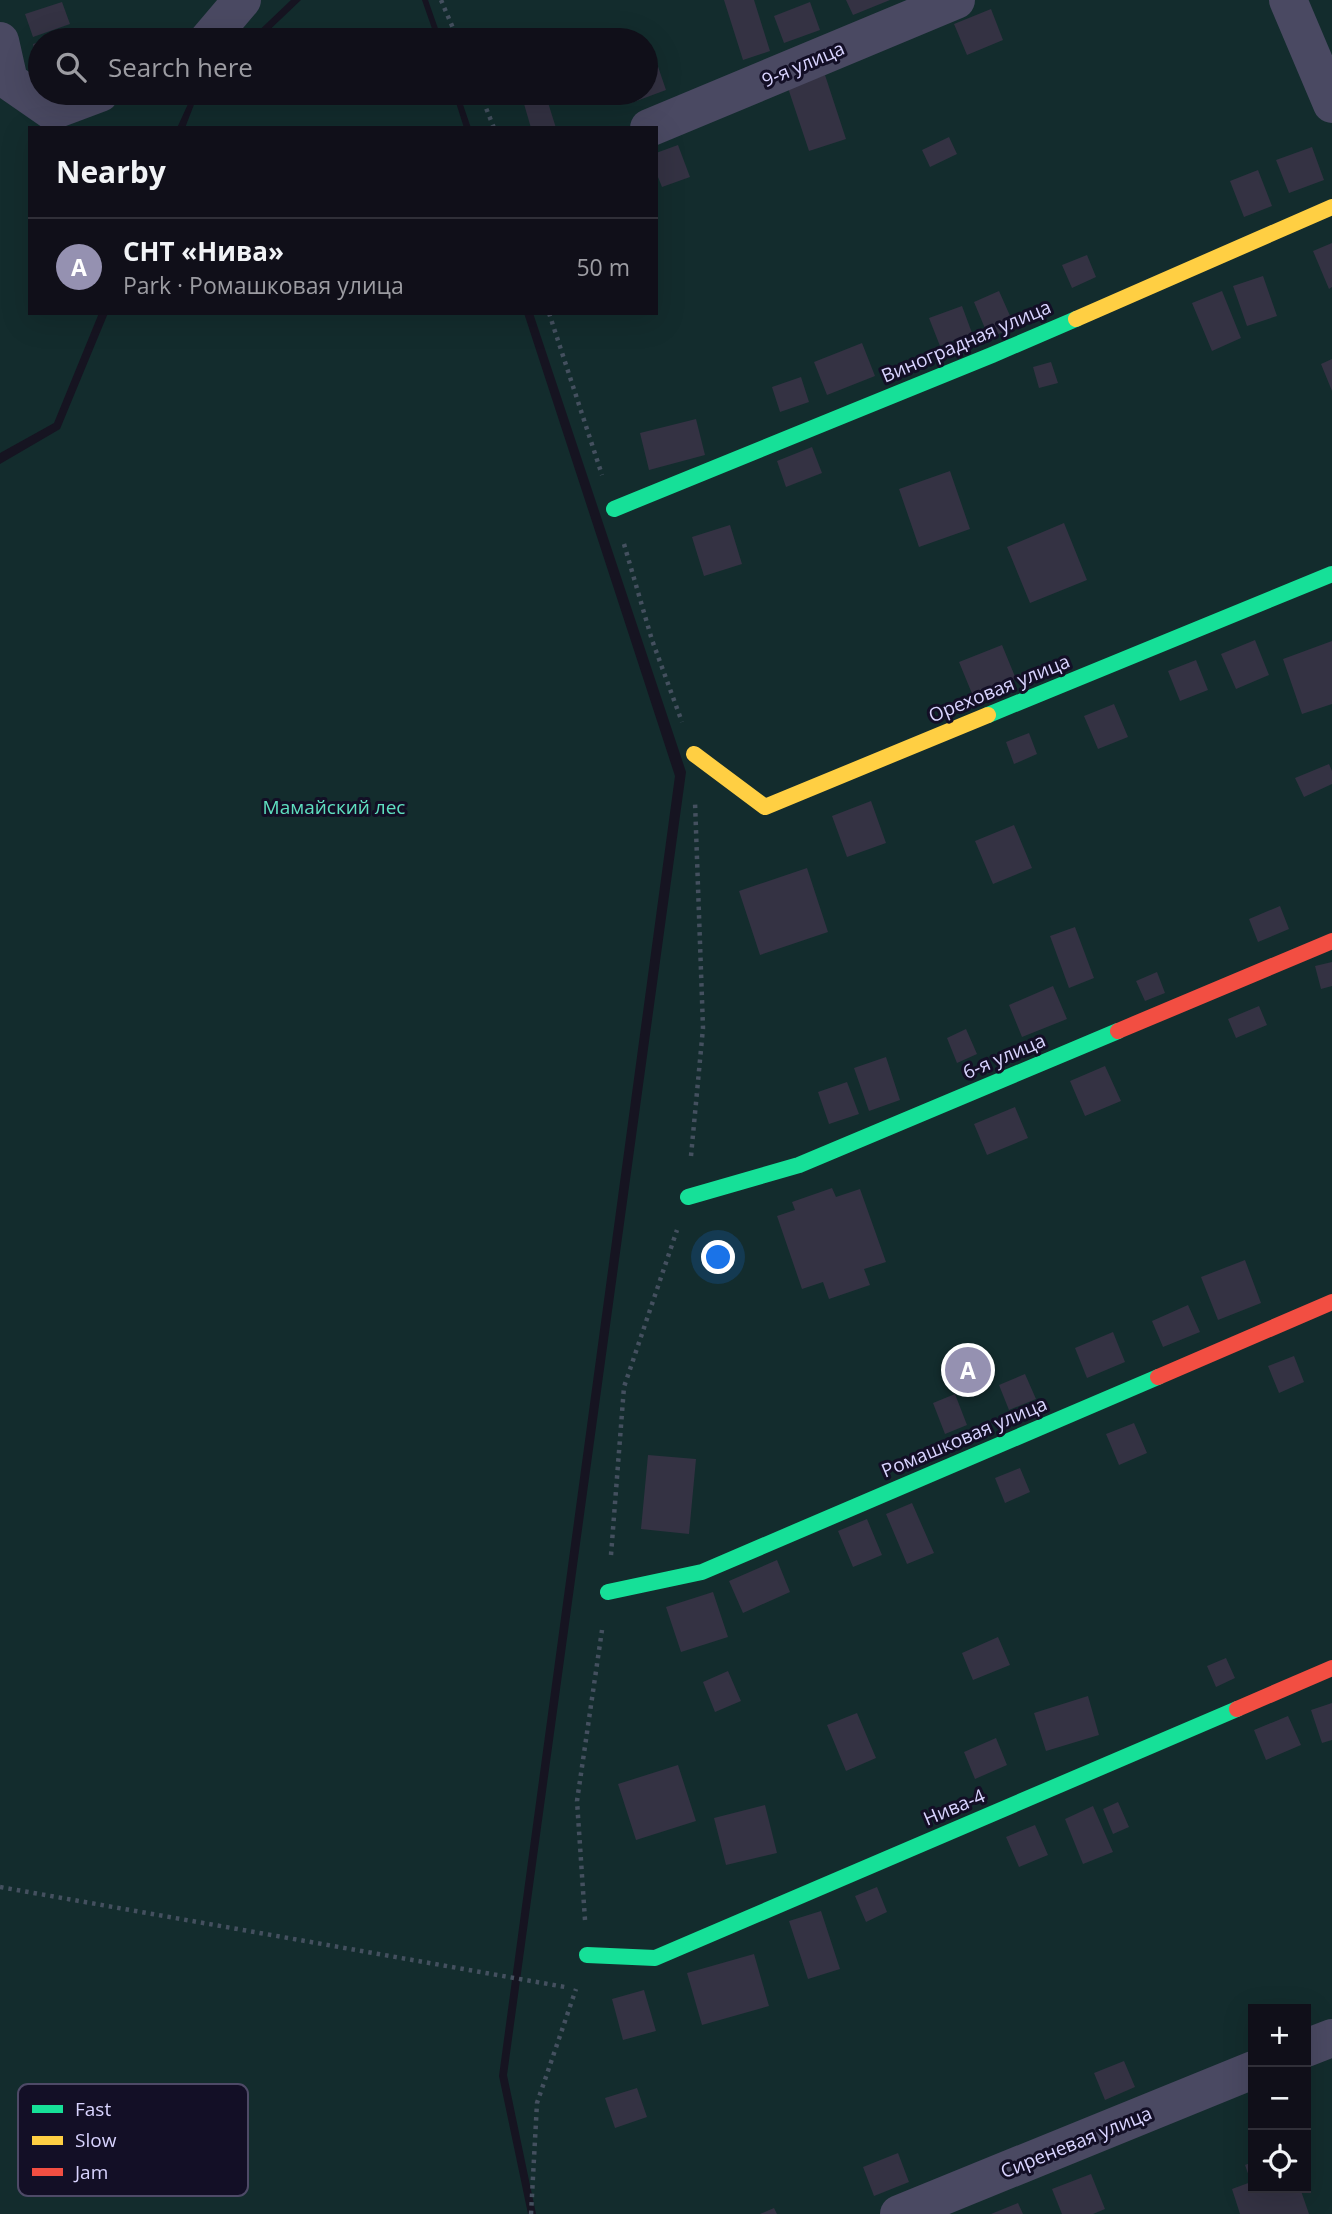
<!DOCTYPE html>
<meta charset="utf-8">
<style>
:root{--surface:#100f19;--page:#191822;--text:#f1f3f6;--muted:#9c9ca2;--line:#302f38;--accent:#9591b1}
body{margin:0;font-family:"Open Sans",sans-serif;background:var(--page);color:var(--text)}
.controls{position:absolute;right:21px;bottom:21px;display:grid;overflow:hidden;border-radius:0px;box-shadow:0 7px 28px #0002}
.controls button{width:63px;height:63px;display:grid;place-items:center;padding:0;border:0;border-bottom:2px solid var(--line);background:var(--surface);color:var(--text);font:35px sans-serif}
.you{position:absolute;left:719px;top:1258px;width:24px;height:24px;margin:-18px;border:5px solid #fff;border-radius:50%;background:#1a73e8;box-shadow:0 0 0 10px #1a73e833}
.badge{display:grid;place-items:center;width:46px;height:46px;border-radius:50%;background:var(--accent);color:#fff;font-size:23px;font-weight:700}
.pin{position:absolute;translate:-50% -50%;border:4px solid #fff;box-shadow:0 2px 7px #0006}
.list{margin:0;padding:0;list-style:none}
h2{display:flex;justify-content:space-between;align-items:center;height:91px;margin:0;padding:0 28px;font-size:30px}
h2 small{font-size:23px;font-weight:400;color:var(--muted)}
.list li{display:grid;grid-template-columns:46px 1fr auto;gap:21px;align-items:center;box-sizing:border-box;height:98px;padding:0 28px;border-top:2px solid var(--line)}
.list b{display:block;font-size:26px;white-space:nowrap}
.list p{margin:0;font-size:23px;white-space:nowrap;color:var(--muted)}
.list em{font-size:23px;font-style:normal;color:var(--muted)}
.icon{flex:none;width:38px;height:38px;fill:none;stroke:currentColor;stroke-width:2;stroke-linecap:round;stroke-linejoin:round}
.map{position:relative;flex:none;width:1332px;height:2214px;overflow:hidden}
.search{position:absolute;background:var(--surface);box-shadow:0 7px 28px #0002;left:28px;top:28px;width:630px;height:77px;display:flex;align-items:center;gap:18px;box-sizing:border-box;padding:0 24px;border-radius:38px;color:var(--muted);font-size:26px}
.panel{position:absolute;background:var(--surface);box-shadow:0 7px 28px #0002;left:28px;top:126px;width:630px;height:189px;border-radius:0px}
.map>svg:first-child{display:block}
</style>
<div class="map">
<svg width="1332" height="2214" viewBox="0 0 1332 2214">
<rect width="100%" height="100%" fill="#161421"/>
<path fill="#132c2d" fill-rule="evenodd" d="M0,0H291L249,40H40V93H193L177,128H30V313H99L54,423L0,453Z
M301,0H422L436,40H259Z
M428,0H1332V2214H536L507,2075L686,772L533,313H656V128H471L459,93H646V40H442ZM1253,2009H1306V2188H1253Z
M205,93H453L464,128H185L195,102Z
M108,313H524L675,776L499,2076L528,2214H0V464L60,429Z"/>
<path fill="#343243" d="M724,0H754L770,51L743,60Z
M846,0H890L853,15Z
M62,2L70,24L33,37L25,14Z
M810,2L820,30L784,43L774,16Z
M991,9L1003,40L967,55L954,24Z
M79,32L81,40H51V39Z
M40,42V70H39L33,44Z
M651,46L666,90L631,103L627,93H646V48Z
M825,75L846,139L809,151L788,88Z
M536,93H545L556,128H531L522,97Z
M949,137L957,154L930,167L922,150Z
M678,145L690,177L662,187L656,172V153Z
M1312,147L1324,180L1289,193L1276,160Z
M1258,170L1272,206L1244,217L1230,181Z
M1332,243V287L1329,289L1313,251Z
M1087,255L1096,277L1072,288L1062,265Z
M1263,276L1277,316L1247,326L1233,286Z
M999,291L1015,327L989,338L974,302Z
M1222,291L1241,338L1212,351L1192,303Z
M962,306L972,333L940,346L929,318Z
M862,343L875,376L827,395L814,362Z
M1332,359V391L1321,364Z
M1051,362L1058,383L1039,388L1033,367Z
M801,377L809,402L780,412L772,387Z
M696,419L705,455L649,470L640,433Z
M812,447L822,473L786,487L777,461Z
M950,471L970,529L919,547L899,489Z
M1064,523L1087,580L1030,603L1007,547Z
M730,525L742,564L704,576L692,537Z
M1255,640L1269,675L1236,689L1221,654Z
M1332,641V704L1302,714L1283,659Z
M1002,645L1016,679L973,696L959,662Z
M1196,660L1208,690L1180,701L1168,671Z
M1114,704L1128,737L1098,749L1084,716Z
M1029,733L1037,754L1014,764L1006,742Z
M1329,764L1332,771V784L1304,797L1295,778Z
M871,801L886,843L847,857L832,816Z
M1014,825L1032,868L993,884L975,841Z
M807,868L828,932L760,955L739,891Z
M1280,906L1289,929L1258,942L1249,919Z
M1075,927L1094,978L1069,988L1050,936Z
M1332,962V986L1321,989L1315,966Z
M1157,972L1165,993L1145,1001L1136,981Z
M1053,986L1067,1019L1022,1037L1009,1005Z
M1259,1006L1267,1025L1236,1038L1228,1019Z
M966,1029L977,1054L957,1063L947,1038Z
M886,1057L900,1100L869,1111L854,1068Z
M1105,1066L1121,1101L1085,1116L1070,1081Z
M847,1082L859,1114L829,1124L818,1092Z
M1015,1107L1028,1138L987,1155L974,1124Z
M832,1188L836,1197L860,1189L886,1262L864,1269L870,1285L829,1299L823,1282L802,1289L777,1216L795,1210L792,1202Z
M1245,1260L1261,1303L1218,1320L1201,1277Z
M1188,1305L1200,1332L1163,1347L1152,1321Z
M1113,1332L1125,1362L1087,1378L1075,1348Z
M1294,1356L1304,1382L1279,1393L1268,1366Z
M1025,1374L1036,1399L1009,1410L999,1385Z
M955,1394L967,1425L945,1434L933,1403Z
M1134,1423L1147,1453L1119,1465L1106,1434Z
M648,1455L696,1459L689,1534L641,1529Z
M1020,1468L1030,1492L1005,1503L995,1478Z
M912,1503L934,1553L907,1564L886,1514Z
M867,1519L882,1555L853,1567L838,1531Z
M777,1560L790,1592L743,1613L729,1581Z
M713,1592L728,1637L681,1652L666,1607Z
M998,1637L1010,1665L973,1680L962,1653Z
M1226,1658L1235,1678L1216,1687L1207,1666Z
M728,1671L741,1701L715,1712L703,1682Z
M1088,1696L1099,1735L1046,1751L1034,1713Z
M1332,1703V1740L1322,1743L1311,1710Z
M857,1713L876,1758L846,1771L827,1725Z
M1288,1716L1301,1745L1266,1760L1254,1730Z
M996,1738L1007,1765L975,1779L964,1752Z
M678,1765L696,1821L636,1840L618,1784Z
M1118,1802L1129,1827L1113,1834L1103,1809Z
M765,1805L777,1853L726,1865L714,1818Z
M1093,1806L1113,1852L1083,1864L1065,1819Z
M1035,1825L1048,1855L1019,1867L1006,1837Z
M877,1887L887,1912L866,1922L855,1896Z
M821,1911L840,1969L808,1979L789,1921Z
M754,1954L769,2006L702,2025L687,1973Z
M644,1990L656,2031L623,2040L612,1999Z
M1124,2061L1135,2087L1105,2100L1094,2073Z
M637,2088L647,2117L615,2128L605,2098Z
M898,2153L909,2182L874,2196L863,2167Z
M1253,2162V2188H1300L1309,2214H1240L1232,2189L1251,2182L1245,2165Z
M1091,2174L1105,2209L1093,2214H1062L1052,2189Z
M1018,2203L1023,2214H991Z
M774,2208L777,2214H760Z"/>
<g fill="none" stroke-linecap="round" stroke-linejoin="round">
<path stroke="#44505f" stroke-width="4.5" stroke-dasharray="3.5 5" stroke-linecap="butt" d="M441,0L458,40
M480,93L494,128
M549,313L602,475
M624,544L652,640L682,722
M691,1156L703,1028L695,802
M611,1555L624,1387L677,1230
M0,1887L565,1987
M585,1920L577,1801L602,1630
M531,2214L537,2103L576,1989"/>
<path stroke="#4a4962" stroke-width="38" d="M1288,0L1332,104
M208,40L242,0
M0,41L9,81L52,111L100,93
M649,128L956,0
M1306,2048L1332,2038
M899,2214L1253,2070"/>
<path stroke="#16e098" stroke-width="16" d="M614,509L992,355L1076,319
M988,715L1332,574
M688,1197L799,1165L1118,1031
M608,1592L702,1572L1158,1377
M587,1955L655,1958L1237,1709"/>
<path stroke="#ffcf43" stroke-width="16" d="M1076,319L1332,207
M694,754L765,807L988,715"/>
<path stroke="#f24e42" stroke-width="16" d="M1118,1031L1332,941
M1158,1377L1332,1302
M1237,1709L1332,1668"/>
</g>
<g text-anchor="middle" stroke-width="6" stroke-linejoin="round" paint-order="stroke">
<g font-size="19" fill="#d9d4ff" stroke="#130f26">
<text transform="translate(803 64) rotate(-23)" y="7">9-я улица</text>
<text transform="translate(966 341) rotate(-23)" y="7">Виноградная улица</text>
<text transform="translate(999 688) rotate(-22)" y="7">Ореховая улица</text>
<text transform="translate(1004 1056) rotate(-23)" y="7">6-я улица</text>
<text transform="translate(964 1437) rotate(-23)" y="7">Ромашковая улица</text>
<text transform="translate(954 1807) rotate(-23)" y="7">Нива-4</text>
<text transform="translate(1076 2142) rotate(-22)" y="7">Сиреневая улица</text>
</g>
<g font-size="19" fill="#5fe0c0" stroke="#130f26">
<text x="334" y="814">Мамайский лес</text>
</g>
</g>
<rect x="18" y="2084" width="230" height="112" rx="10" fill="#130f26" stroke="#4e4a67" stroke-width="2"/>
<rect x="32" y="2105" width="31" height="8" fill="#16e098"/>
<rect x="32" y="2136" width="31" height="9" fill="#ffcf43"/>
<rect x="32" y="2168" width="31" height="8" fill="#f24e42"/>
<g font-size="19" fill="#d9d4ff">
<text x="75" y="2116">Fast</text>
<text x="75" y="2147">Slow</text>
<text x="75" y="2179">Jam</text>
</g>
</svg>
<div class="controls">
<button>+</button>
<button>−</button>
<button><svg class="icon" aria-label="locate" viewBox="0 0 24 24"><circle cx="12" cy="12" r="6"/><path d="M12 2v4M12 18v4M2 12h4M18 12h4"/></svg></button>
</div>
<div class="you"></div>
<div class="pin badge" style="left:968px;top:1370px">A</div>
<div class="search"><svg class="icon" aria-label="search" viewBox="0 0 24 24"><circle cx="10" cy="10" r="6"/><path d="M15 15l6 6"/></svg>Search here</div>
<section class="panel">
<h2>Nearby<small></small></h2>
<ul class="list">
<li><span class="badge">A</span><div><b>СНТ «Нива»</b><p>Park · Ромашковая улица</p></div><em>50 m</em></li>
</ul>
</section>
</div>
